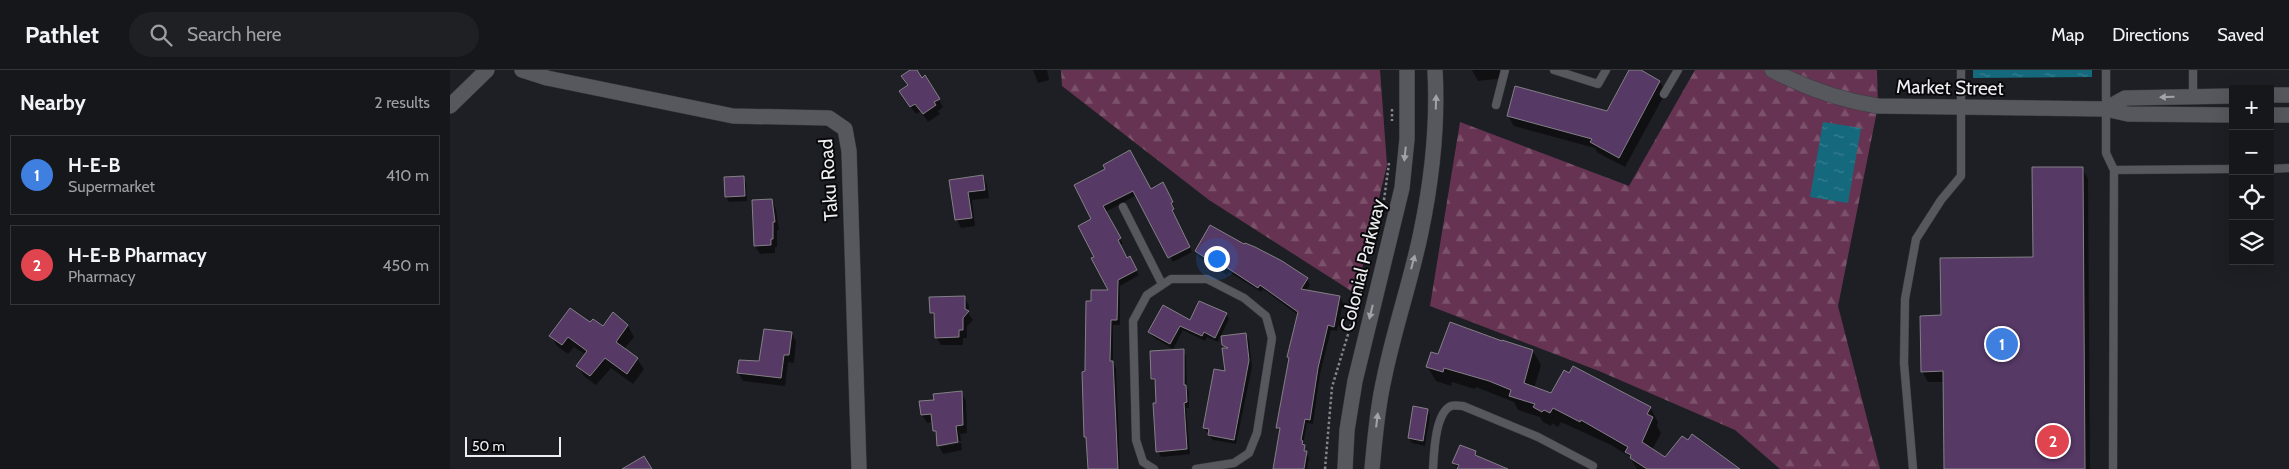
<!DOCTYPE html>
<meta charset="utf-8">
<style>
:root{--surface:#16171b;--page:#1f2024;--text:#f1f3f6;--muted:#9e9fa3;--line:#35363a;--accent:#8c9099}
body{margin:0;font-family:Cabin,sans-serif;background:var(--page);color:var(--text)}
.controls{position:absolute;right:15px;top:15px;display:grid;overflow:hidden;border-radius:0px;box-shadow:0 5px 20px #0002}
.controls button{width:45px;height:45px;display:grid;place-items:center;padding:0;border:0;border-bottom:1px solid var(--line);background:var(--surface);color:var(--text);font:25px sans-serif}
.scale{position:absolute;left:15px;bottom:12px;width:96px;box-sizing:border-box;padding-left:5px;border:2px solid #eeeef2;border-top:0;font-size:14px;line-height:18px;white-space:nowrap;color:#eeeef2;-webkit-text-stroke:4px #09090b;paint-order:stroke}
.you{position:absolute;left:766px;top:188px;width:18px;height:18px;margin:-12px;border:4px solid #fff;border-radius:50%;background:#1a73e8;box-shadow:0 0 0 8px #1a73e833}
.badge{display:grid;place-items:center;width:32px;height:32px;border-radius:50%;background:var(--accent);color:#fff;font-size:16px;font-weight:700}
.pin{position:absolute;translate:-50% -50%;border:2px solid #fff;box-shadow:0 1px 5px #0006}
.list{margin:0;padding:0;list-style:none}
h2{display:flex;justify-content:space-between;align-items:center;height:65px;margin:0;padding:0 20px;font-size:21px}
h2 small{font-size:16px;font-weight:400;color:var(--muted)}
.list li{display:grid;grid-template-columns:32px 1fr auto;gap:15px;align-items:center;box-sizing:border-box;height:80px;margin:0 10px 10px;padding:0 10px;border:1px solid var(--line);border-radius:0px}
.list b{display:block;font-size:19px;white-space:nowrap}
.list p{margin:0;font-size:16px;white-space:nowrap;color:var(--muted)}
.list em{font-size:16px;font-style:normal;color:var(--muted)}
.icon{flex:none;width:28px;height:28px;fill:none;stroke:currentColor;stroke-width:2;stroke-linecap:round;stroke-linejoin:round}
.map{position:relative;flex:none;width:1839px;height:399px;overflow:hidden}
header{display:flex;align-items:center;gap:30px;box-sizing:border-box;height:70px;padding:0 25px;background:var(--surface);border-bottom:1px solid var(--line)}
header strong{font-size:24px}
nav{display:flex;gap:28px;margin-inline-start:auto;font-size:18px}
.search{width:350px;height:45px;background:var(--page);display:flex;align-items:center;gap:12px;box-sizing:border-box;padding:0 18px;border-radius:28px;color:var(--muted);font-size:19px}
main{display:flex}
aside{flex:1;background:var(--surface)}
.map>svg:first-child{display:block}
</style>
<header>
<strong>Pathlet</strong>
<div class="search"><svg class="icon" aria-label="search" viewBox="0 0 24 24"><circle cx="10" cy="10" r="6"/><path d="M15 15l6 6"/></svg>Search here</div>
<nav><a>Map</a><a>Directions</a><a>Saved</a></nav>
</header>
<main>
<aside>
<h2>Nearby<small>2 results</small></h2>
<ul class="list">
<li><span class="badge" style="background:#3f7fe0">1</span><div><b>H-E-B</b><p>Supermarket</p></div><em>410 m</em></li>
<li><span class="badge" style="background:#e0444e">2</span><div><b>H-E-B Pharmacy</b><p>Pharmacy</p></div><em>450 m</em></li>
</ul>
</aside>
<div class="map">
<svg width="1839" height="399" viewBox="0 0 1839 399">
<defs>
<pattern id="forest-firs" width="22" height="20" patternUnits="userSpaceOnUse" patternTransform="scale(1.25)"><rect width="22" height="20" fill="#663452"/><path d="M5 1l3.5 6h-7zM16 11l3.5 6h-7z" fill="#7c526b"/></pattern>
<pattern id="water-ripples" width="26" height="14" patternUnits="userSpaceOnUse" patternTransform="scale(1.25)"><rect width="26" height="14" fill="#15697c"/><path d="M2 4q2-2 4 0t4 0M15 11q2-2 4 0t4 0" fill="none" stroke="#377f8f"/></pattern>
</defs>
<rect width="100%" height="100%" fill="#1e1f24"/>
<path fill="url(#forest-firs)" d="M611,0H930L937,95L906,224L759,130L612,16Z
M1245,0H1427L1428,36L1388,236L1430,399H1330L1285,360L1149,301L980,236L1010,52L1179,116Z"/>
<path fill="url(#water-ripples)" d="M1523,0H1642V7L1523,8Z
M1373,52L1411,58L1398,133L1360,127Z"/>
<path fill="#0007" d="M462,0H465L472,9L475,7L493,37L488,41L490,44L478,52L471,41L466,44L455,30L459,16L453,6Z
M583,0H597L599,10L588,13Z
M1022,0H1054L1055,8L1028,11Z
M1181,0H1188L1209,11L1216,22L1175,97L1148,83L1145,78L1064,56L1058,46L1158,42Z
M1632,98L1638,109L1640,399H1495V312H1478L1472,301L1492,247L1584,188Z
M533,106L537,115L539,128L522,130L525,156L511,158L507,150L500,111Z
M293,108L296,113L297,131L279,132L276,127Z
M712,114L725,138L723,139L725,145H724L742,182L723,192L687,125L655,142L673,174L670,175L677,189L679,188L689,205L670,216V255H663V292L666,298L670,399H640L638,371L635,366L642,233L660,221L646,187L643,150L625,116L700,120Z
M322,131L326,139L329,160H327V177H325V183L310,184L305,176Z
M746,181L857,209L860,215L856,221L890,227L893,233L887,261L881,260L870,304L863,354L857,353L853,375L859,388L857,399H824L830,363L827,357L840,290L838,287L848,245L813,219L811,222L779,202L777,205L749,187Z
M515,228L519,236V245L523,250L517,256V268H513V275H491L486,267V251L481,242Z
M163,244L178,256L184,267L174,279L187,289L194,299L183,314L161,298L146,315L134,306L128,296L136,285L124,277L118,284L107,276L101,266L140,254L153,258Z
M776,244L779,249L768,272L757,267L755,271L733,260L723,279L703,267L700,262Z
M342,264L346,272L344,293L338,292L335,316L293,311L288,302L310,293Z
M796,265L799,270L802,297L786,374L763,370L754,358L776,303V279L773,275Z
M1053,273L1083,281L1091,295L1084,318L1101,325L1200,337L1208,352L1207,356L1211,363L1202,380L1215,389L1238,372L1242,366L1291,399H1187L1179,386L1161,375L1111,352L1108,357L1102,353L1101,356L1093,352L1090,347L1068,340L1064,332L1026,317L1025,319L1002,312L1001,316L986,311L977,296L988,286Z
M733,281L736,286L737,318L739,322V338H736L740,384L711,387L708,381L706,314L702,309Z
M511,323L516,331L517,363L510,364L511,371L490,374V377L511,373L512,380L493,384L489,376L483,352L477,353L472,345L485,331Z
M977,340L980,345L975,376L962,373L959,368Z
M1025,382L1029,388L1051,399H1007L1004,393Z"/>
<path fill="#563965" stroke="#838086" d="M460,0H467L472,8L475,5L490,29L484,32L486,35L473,44L465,34L460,37L449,21L458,15L451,6Z
M1179,0H1191L1210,11L1169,88L1140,72L1142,69L1057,46L1065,16L1157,41Z
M680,80L701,119L713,112L723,132L721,133L724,139L722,140L740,177L718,188L683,121L653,136L671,168L668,170L677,188L680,186L687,200L668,210L667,250H661L660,291H663L668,399H638L636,367H634L632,302L635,301V296L636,231H641V220H658L641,188L644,187L628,156L641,149L624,115L655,99L653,95Z
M1582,97H1633L1635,399H1494L1493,301L1471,302L1470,246L1491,245L1490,188L1583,187Z
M533,105L535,120L518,122L522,148L505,150L499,110Z
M294,106L295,126L275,127L274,107Z
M322,129L325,152H323V169H321V175L304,176L302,130Z
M760,155L794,174L795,173L805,177L832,191L858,208L851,219L890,226L884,257L878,255L868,298L860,350L855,349L851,370L853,371L852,374L855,375L854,381H857L854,399H823L830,358H826L839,288L837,287L848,242L810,215L808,218L776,197L774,200L745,181Z
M515,226V239L519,241L513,248V260H509V267L485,268L484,243H480L479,227Z
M749,231L777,243L765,268L754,262L752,266L730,256L720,274L698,262L713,235L740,250Z
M120,238L140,252L143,249L153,256L163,242L178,255L166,272L188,288L177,304L155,288L140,306L126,296L137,281L118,267L112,275L99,266Z
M1000,252L1052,271V270L1083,280L1074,313L1101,323L1114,300L1119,303L1123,296L1201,337L1197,344L1203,347L1192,372L1215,387L1232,366L1238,370L1242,364L1290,399H1197L1180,388L1181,385L1175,382L1178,377L1131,350L1130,352L1103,338L1100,343L1094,340L1092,342L1083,337L1085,334L1059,326L1061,320L1039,311L994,298L993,302L976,297L981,282L988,284Z
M314,259L342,262L339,285H334L331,308L287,303L289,290L309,291Z
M796,263L799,290L784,370L758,365L759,359L753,358L764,299L775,301L772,278H778L772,275L771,266Z
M734,279V315H736L737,332L734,333L737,379L706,382L703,333H706L705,309H701L700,281Z
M512,321L513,355L506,356L508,372L487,376L486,361H483L481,344L471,345L469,331L484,330L483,324Z
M963,336L978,339L973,371L958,368Z
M1010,375L1026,381L1025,385L1058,399H1007L1009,395L1002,393Z
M194,386L202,399H172Z"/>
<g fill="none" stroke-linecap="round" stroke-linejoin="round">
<defs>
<path id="service" d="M1104,0L1148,14L1156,0
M1656,0V83L1664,100L1663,399
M1214,24L1228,0
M1743,27V0
M1046,35L1055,0
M1820,99L1839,98
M1664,100L1783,99
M673,137L712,214
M704,399L693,392L686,370L683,251L697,225L721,209H757L794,228L816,246L822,268L807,363L799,383L784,393L746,399
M983,399C984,383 985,343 1001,336C1004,335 1010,336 1013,336L1088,367L1143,396
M1463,399L1454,293L1455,229L1466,169L1491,130L1511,106V0"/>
<path id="minor" d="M72,0L97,8L283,46L379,48L395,59L399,81L409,399
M1322,0C1356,18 1389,30 1428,36L1655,39L1678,44L1783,45
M1820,25H1839
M0,36L37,0
M1655,39L1675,28L1783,26
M1820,45H1839"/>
<path id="tertiary" d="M895,399L897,360L905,311L952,118L957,69V0
M922,399C925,369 927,339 934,309C944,259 961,211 971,162C982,109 988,54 985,0"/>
</defs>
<use href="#service" stroke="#3b3b3f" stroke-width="9"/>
<use href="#minor" stroke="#3b3b3f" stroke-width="16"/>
<use href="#tertiary" stroke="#3b3b3f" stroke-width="16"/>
<path stroke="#85858a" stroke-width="2.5" stroke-dasharray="2.5 2.5" stroke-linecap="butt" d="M942,39V51
M934,130L939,93
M875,399L882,317L913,215"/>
<use href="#service" stroke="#57585e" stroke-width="8"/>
<use href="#minor" stroke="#57585e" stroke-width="15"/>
<use href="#tertiary" stroke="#57585e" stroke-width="15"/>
</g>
<defs><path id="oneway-solid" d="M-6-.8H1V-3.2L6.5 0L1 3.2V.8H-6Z" transform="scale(1.25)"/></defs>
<g fill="#a2a3a8">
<use href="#oneway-solid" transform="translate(1717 27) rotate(179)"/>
<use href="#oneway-solid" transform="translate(986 32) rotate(-88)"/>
<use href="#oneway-solid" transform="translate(955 84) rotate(96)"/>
<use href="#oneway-solid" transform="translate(963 192) rotate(-75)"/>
<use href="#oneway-solid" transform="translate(921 242) rotate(104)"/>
<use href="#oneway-solid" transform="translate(927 350) rotate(-83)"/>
</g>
<g text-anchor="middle" stroke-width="4" stroke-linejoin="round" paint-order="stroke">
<g font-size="19" fill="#eeeef2" stroke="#09090b">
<text transform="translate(1500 17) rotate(1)" y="7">Market Street</text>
<text transform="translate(378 110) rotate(-94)" y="7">Taku Road</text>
<text transform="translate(912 195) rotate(-76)" y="7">Colonial Parkway</text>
</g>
</g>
</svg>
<div class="controls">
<button>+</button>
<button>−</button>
<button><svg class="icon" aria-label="locate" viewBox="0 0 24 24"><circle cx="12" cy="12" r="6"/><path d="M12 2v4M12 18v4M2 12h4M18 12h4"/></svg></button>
<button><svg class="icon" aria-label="layers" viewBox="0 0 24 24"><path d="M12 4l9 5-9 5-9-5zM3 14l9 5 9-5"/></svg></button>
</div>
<div class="scale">50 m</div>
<div class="you"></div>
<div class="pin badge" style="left:1552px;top:274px;background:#3f7fe0">1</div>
<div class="pin badge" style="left:1603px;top:371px;background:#e0444e">2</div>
</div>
</main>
